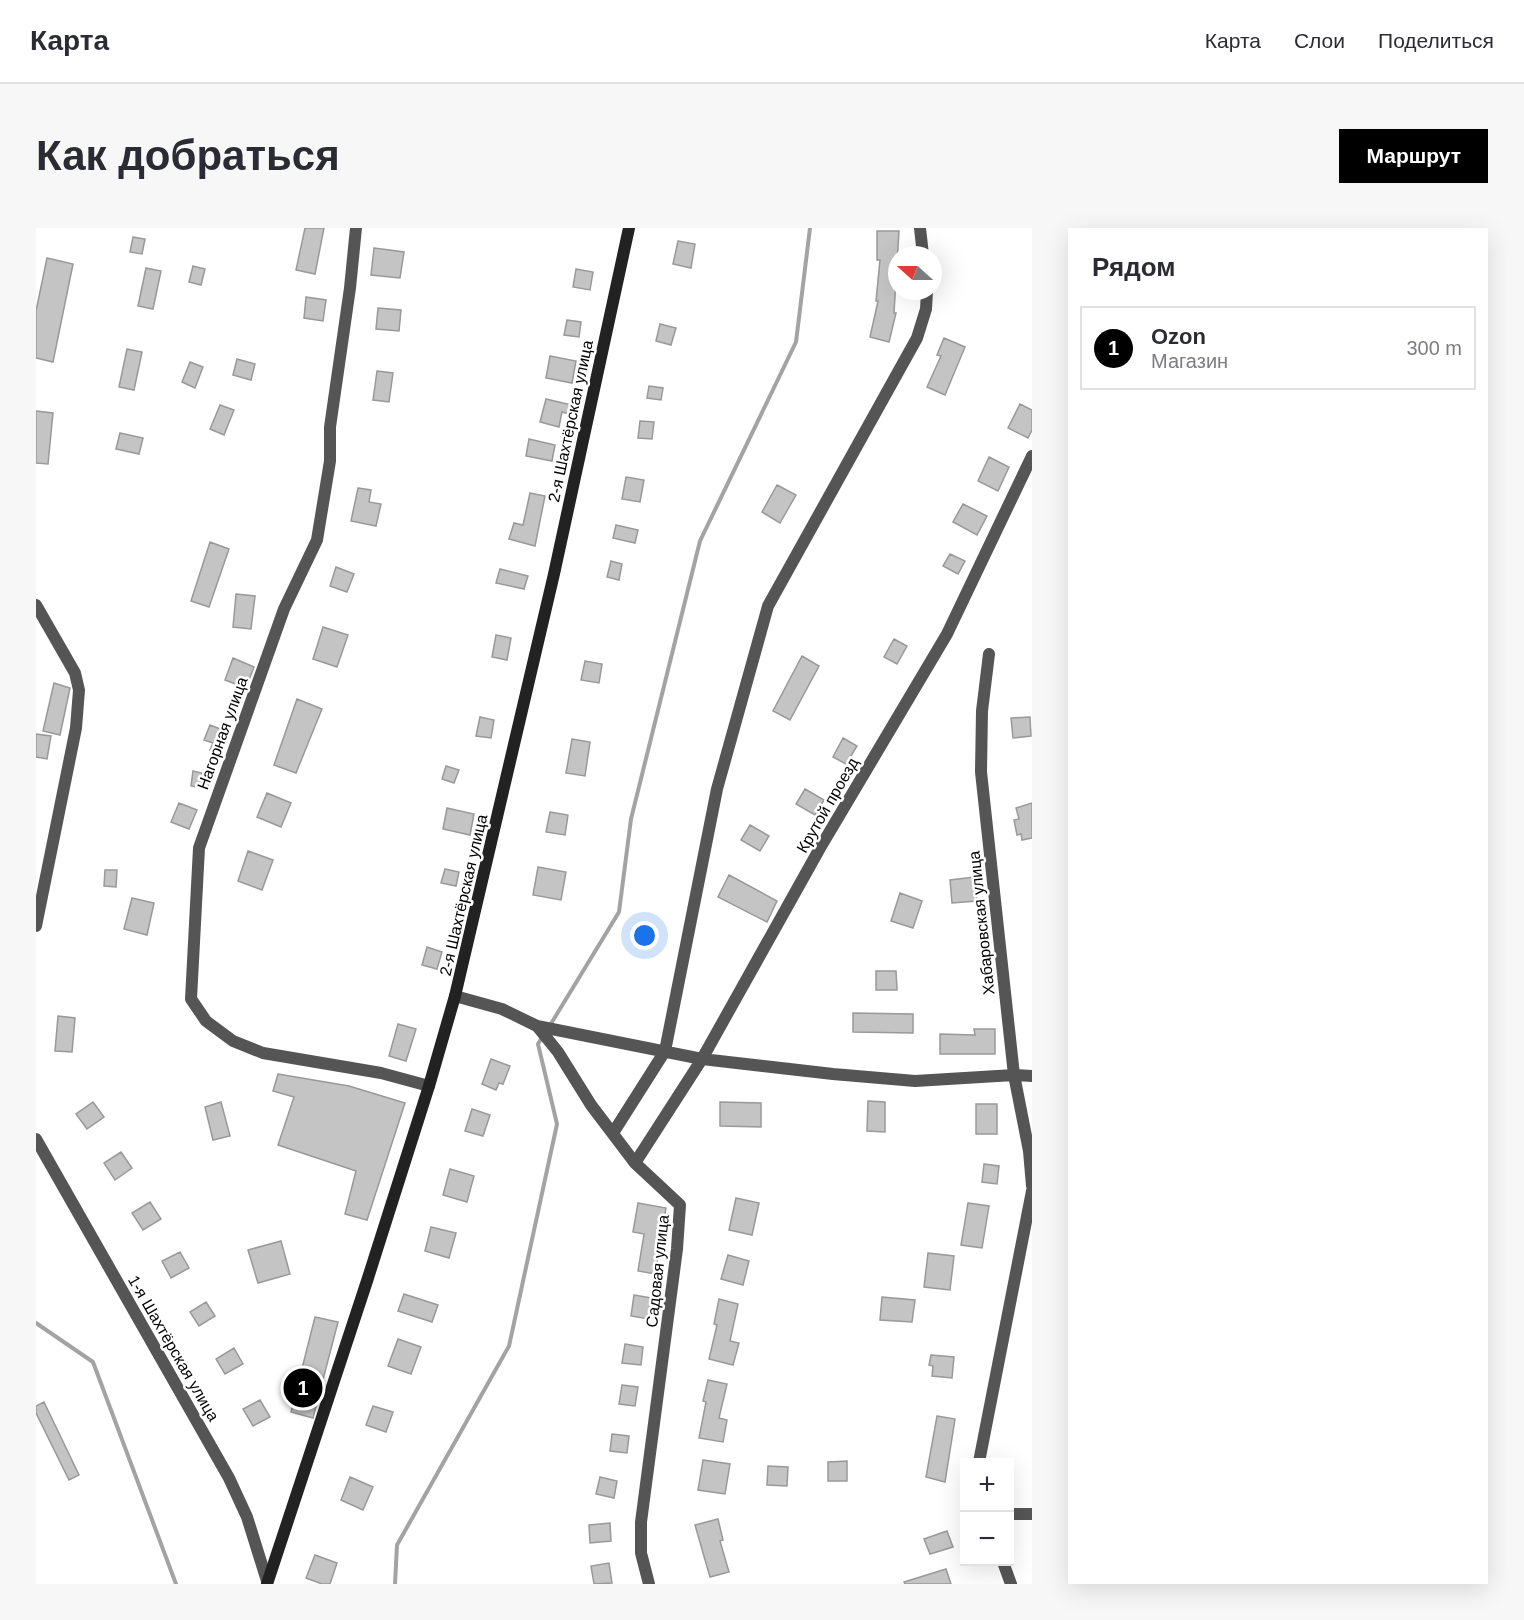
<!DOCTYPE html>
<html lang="ru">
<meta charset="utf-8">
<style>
:root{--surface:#fff;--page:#f7f7f7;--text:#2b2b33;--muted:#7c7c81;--line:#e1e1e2;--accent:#000}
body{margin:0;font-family:Arial,sans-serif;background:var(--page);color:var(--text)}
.controls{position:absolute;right:18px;bottom:18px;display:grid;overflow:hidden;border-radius:0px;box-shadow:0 6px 24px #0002}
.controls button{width:54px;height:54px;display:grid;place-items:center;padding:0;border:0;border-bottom:2px solid var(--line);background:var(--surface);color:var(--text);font:30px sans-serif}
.compass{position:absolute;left:852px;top:18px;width:54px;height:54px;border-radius:50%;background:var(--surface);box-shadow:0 6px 24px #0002;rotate:291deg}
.you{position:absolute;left:609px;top:708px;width:21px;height:21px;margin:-15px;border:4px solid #fff;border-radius:50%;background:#1a73e8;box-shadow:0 0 0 9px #1a73e833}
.badge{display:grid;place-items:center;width:39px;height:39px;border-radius:50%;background:var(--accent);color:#fff;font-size:20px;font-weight:700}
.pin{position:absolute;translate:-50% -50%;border:3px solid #fff;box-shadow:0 2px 6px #0006}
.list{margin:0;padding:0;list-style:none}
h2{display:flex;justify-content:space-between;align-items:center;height:78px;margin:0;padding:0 24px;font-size:26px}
h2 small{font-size:20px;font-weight:400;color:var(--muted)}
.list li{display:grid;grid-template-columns:39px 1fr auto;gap:18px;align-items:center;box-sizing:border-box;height:84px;margin:0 12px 12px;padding:0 12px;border:2px solid var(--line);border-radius:0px}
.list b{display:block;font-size:22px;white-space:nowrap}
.list p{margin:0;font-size:20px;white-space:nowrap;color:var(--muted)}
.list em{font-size:20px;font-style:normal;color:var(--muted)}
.map{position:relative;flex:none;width:996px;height:1356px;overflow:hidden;border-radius:0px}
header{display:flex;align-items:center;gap:36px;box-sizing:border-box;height:84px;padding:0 30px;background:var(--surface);border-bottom:2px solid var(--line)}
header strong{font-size:28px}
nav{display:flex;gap:33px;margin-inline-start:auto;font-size:21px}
.intro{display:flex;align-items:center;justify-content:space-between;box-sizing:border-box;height:144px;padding:0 36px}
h1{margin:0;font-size:42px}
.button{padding:15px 27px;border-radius:0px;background:var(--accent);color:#fff;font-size:21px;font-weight:700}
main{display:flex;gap:36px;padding:0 36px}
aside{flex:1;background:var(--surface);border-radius:0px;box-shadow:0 6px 24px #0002}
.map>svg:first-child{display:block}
</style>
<header>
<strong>Карта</strong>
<nav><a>Карта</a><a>Слои</a><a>Поделиться</a></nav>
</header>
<div class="intro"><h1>Как добраться</h1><a class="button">Маршрут</a></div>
<main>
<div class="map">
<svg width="996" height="1356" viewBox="0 0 996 1356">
<rect width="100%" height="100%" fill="#fff"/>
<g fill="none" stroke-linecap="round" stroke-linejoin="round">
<path stroke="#a3a3a3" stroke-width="4" d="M513,799L583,684L595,591L664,313L760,114L774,0
M0,1095L57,1134L140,1356
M359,1356L361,1317L473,1118L521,896L502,816L507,808"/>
</g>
<path fill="#c4c4c4" stroke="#999" stroke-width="1.5" d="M269,0H288L279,46L260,42Z
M841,3H863L858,85H860L853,114L834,109L842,73H840L844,32H841Z
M97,9L109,11L106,26L94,24Z
M642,13L659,16L655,40L637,36Z
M338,20L368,24L364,50L335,47Z
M11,30L37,36L17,134L0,130V83Z
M157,38L169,41L165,57L153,54Z
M110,40L125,43L117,81L102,78Z
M540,41L557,44L554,62L537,59Z
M270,69L290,72L287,93L268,90Z
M342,80L365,82L363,103L340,101Z
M531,92L545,94L543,109L528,107Z
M624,96L640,100L635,117L620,113Z
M908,110L929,119L909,167L891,159L905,128L901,127Z
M91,121L106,124L98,162L83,159Z
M514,128L540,133L536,155L510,150Z
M201,131L219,136L215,152L197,147Z
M154,134L167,139L159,160L146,154Z
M341,143L357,145L353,174L337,172Z
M613,158L627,160L625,172L611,170Z
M510,171L540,178L537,187L526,184L523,199L504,194Z
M984,176L996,182V202L992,210L972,200Z
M184,177L198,182L188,207L174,201Z
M0,183L17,185L12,236L0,235Z
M604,193L618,194L616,211L602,210Z
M84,205L107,210L103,226L80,221Z
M493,211L519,217L516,233L490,228Z
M953,229L973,239L962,263L942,253Z
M590,249L608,252L604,274L586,271Z
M741,257L760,267L744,295L726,284Z
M322,260L335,262L333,274L345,276L340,298L315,293Z
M494,265L509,268L499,318L473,311L478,295L487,297Z
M927,276L951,288L941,307L917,294Z
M580,297L602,302L599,315L577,310Z
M174,314L193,321L173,379L155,373Z
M914,326L929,333L922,346L907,338Z
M575,333L586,336L583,352L571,349Z
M300,339L318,346L311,364L294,358Z
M464,341L492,348L488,361L460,355Z
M200,366L219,368L215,401L197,399Z
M287,399L312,407L301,439L277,431Z
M460,407L475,410L471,432L456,429Z
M858,411L871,418L861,436L848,429Z
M766,428L783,438L754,492L737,483Z
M197,430L218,439L210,460L189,452Z
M549,433L566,436L563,455L545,452Z
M18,455L34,460L24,507L7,503Z
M261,471L286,481L260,545L238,537Z
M444,489L458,492L455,510L440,508Z
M994,489L995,508L977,510L975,490Z
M174,497L192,504L184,525L174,522L177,515L168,512Z
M0,506L15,508L11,531L0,529Z
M807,510L821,518L810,536L797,529Z
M536,511L554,514L549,548L530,545Z
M410,538L423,542L418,555L406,551Z
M157,543L174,547L172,561L155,558Z
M769,561L788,572L779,587L760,576Z
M231,565L255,575L245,599L221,589Z
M143,575L161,582L153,601L135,594Z
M996,575V610L986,612L985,606L981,607L978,592L983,591L980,580Z
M411,580L438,586L434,607L407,601Z
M514,584L532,587L529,607L510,604Z
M714,597L733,608L724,623L705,612Z
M212,623L237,632L226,662L202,653Z
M502,639L530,644L525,672L497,667Z
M409,641L423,644L420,658L405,655Z
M69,642H81L80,659L68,658Z
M693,647L741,673L731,694L682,669Z
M938,649L941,673L916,675L914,652Z
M864,665L886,673L877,700L855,693Z
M96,670L118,675L111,707L88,701Z
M391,719L406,724L401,741L386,737Z
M840,743H860L861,762H840Z
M817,785L877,786V805L817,804Z
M22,788L39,790L36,824L19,823Z
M362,796L380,801L370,833L353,828Z
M938,801H959V826H904V806L939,807Z
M455,831L474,838L467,856L463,855L460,862L446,856Z
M242,846L313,858L369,875L331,992L309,986L320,943L242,917L258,869L237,863Z
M832,873L849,874V904L831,903Z
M57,874L68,889L51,901L40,886Z
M185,874L194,908L177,912L169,879Z
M684,874L725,875V899L684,898Z
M940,876H961V906H940Z
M436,881L454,887L447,908L429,903Z
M85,924L96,940L79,952L68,935Z
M948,936L963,938L961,956L946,954Z
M414,941L438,948L431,974L407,967Z
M700,970L723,975L716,1007L693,1002Z
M114,974L125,991L107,1002L96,985Z
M602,975L630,980L619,1046L602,1043L608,1006L597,1004Z
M932,975L953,978L946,1020L925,1017Z
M395,999L420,1005L413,1030L389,1023Z
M245,1013L254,1046L222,1055L212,1022Z
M144,1024L153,1040L135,1050L126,1033Z
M892,1025L918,1028L914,1062L888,1059Z
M692,1027L713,1033L707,1057L685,1051Z
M368,1066L402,1077L396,1094L362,1083Z
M598,1067L616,1070L612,1091L595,1088Z
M846,1069L879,1072L876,1094L844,1092Z
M683,1071L702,1076L694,1113L703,1115L697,1137L673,1131L681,1097L678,1096Z
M170,1074L179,1088L163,1098L154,1084Z
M279,1089L302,1094L277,1190L255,1184Z
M362,1111L385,1119L375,1146L352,1138Z
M589,1116L607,1119L605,1137L586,1135Z
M198,1120L207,1136L189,1146L180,1131Z
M895,1127L918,1129L916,1150L896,1148L897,1138L893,1137Z
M672,1152L691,1156L683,1190L691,1192L687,1214L663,1210L670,1174L667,1173Z
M586,1157L602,1159L599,1178L583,1176Z
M224,1172L234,1189L217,1198L207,1181Z
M8,1174L43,1247L33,1252L0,1185V1178Z
M337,1178L357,1184L350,1204L330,1197Z
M901,1188L919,1191L909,1254L890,1249Z
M576,1206L593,1208L591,1225L574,1223Z
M667,1232L694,1236L689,1266L662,1262Z
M811,1233V1253H792V1234Z
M732,1238L752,1239L751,1258L731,1257Z
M314,1249L337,1259L327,1282L305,1272Z
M564,1249L581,1253L578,1270L560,1266Z
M682,1291L687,1312L684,1313L693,1344L674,1349L659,1297Z
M574,1295L575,1313L554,1315L553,1297Z
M911,1303L917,1319L894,1326L888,1311Z
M279,1327L301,1335L294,1356H286L270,1350Z
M573,1335L576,1355L558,1356L555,1338Z
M910,1341L915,1356H869L868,1354Z"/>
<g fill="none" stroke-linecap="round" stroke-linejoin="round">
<path stroke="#555" stroke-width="12" d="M320,0L314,60L294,199V233L281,312L248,381L163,620L155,771L170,793L197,813L227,825L345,845L393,858
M884,0L887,27
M953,426L946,483L945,544L978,847L993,923L996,958
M419,768L466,781L501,798L522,824L555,877L599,935L644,977L641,1021L605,1294V1325L613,1356
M501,798L666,831L797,846L879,853L978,847L996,848
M577,905L629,823L681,561L732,378L881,110L890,81L891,63
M599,935L666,831L784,620L911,406L996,228
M943,1234L996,963
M974,1286H996
M967,1334L975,1356"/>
<path stroke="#555" stroke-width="12" d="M0,377L39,445L43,462L40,500L0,698
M0,911L193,1250L211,1289L231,1353"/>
<path stroke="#222" stroke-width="12" d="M231,1356L331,1053L393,858L419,768L518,346L593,0"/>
</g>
<g text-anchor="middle" stroke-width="5" stroke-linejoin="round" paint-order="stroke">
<g font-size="16" fill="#000" stroke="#fff">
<text transform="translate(534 193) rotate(-78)" y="6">2-я Шахтёрская улица</text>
<text transform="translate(186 505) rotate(-70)" y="6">Нагорная улица</text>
<text transform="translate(791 577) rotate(-60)" y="6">Крутой проезд</text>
<text transform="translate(427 667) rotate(-77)" y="6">2-я Шахтёрская улица</text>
<text transform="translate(945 695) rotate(-96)" y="6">Хабаровская улица</text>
<text transform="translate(621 1043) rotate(-84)" y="6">Садовая улица</text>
<text transform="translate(138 1120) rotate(60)" y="6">1-я Шахтёрская улица</text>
</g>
</g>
</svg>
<div class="controls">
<button>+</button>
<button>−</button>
</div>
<svg class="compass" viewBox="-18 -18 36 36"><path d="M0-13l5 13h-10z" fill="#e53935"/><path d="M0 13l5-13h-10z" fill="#7c7c81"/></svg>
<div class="you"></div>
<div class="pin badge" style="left:267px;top:1160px">1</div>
</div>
<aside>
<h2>Рядом<small></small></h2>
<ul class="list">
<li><span class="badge">1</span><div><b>Ozon</b><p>Магазин</p></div><em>300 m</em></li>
</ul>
</aside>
</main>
